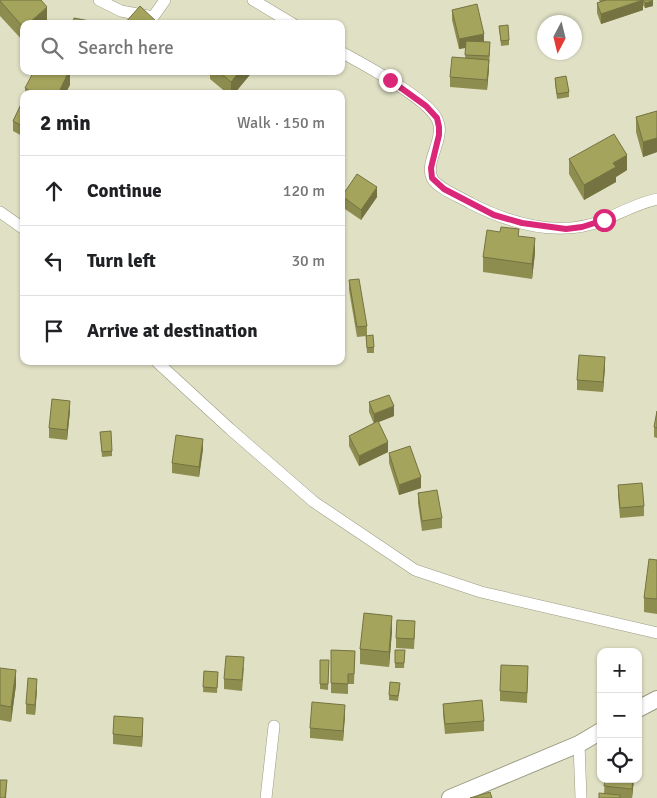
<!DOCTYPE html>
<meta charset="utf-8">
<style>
:root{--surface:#fff;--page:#f2f2f2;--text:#202124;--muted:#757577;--line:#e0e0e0}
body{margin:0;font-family:Signika,sans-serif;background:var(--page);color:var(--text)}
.controls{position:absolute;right:15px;bottom:15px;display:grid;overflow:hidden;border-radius:10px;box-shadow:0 1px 4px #0004}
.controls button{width:45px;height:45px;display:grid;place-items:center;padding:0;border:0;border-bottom:1px solid var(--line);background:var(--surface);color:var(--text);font:25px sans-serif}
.compass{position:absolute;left:537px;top:15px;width:45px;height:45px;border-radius:50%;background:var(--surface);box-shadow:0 1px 4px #0004;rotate:187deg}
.stop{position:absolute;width:15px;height:15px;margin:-11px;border:4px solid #db2777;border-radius:50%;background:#fff}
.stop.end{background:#db2777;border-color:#fff;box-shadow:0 1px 5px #0008}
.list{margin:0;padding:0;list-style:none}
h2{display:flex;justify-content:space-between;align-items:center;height:65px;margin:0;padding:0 20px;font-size:21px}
h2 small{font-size:16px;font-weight:400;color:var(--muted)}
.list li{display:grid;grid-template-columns:32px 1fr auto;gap:15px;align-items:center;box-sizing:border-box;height:70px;padding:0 20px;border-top:1px solid var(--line)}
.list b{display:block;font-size:19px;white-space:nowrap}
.list em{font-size:16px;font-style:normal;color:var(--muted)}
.icon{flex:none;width:28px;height:28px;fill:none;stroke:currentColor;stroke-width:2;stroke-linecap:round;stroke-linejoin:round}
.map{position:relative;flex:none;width:657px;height:798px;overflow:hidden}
.search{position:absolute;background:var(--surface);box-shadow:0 1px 4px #0004;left:20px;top:20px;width:325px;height:55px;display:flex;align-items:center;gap:12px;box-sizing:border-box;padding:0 18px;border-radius:10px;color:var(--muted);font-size:19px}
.panel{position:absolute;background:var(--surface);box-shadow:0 1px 4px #0004;left:20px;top:90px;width:325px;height:275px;border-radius:10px}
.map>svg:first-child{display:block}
</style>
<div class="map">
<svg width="657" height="798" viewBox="0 0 657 798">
<rect width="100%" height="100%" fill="#e0e0c5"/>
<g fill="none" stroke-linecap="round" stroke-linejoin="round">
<defs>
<path id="street" d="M99,0L121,11L153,17L165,0
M253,0L293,24
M341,52C363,64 427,98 437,119C439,123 440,129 439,134C438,147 426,165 432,178C437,188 460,197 470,203C511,224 560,238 604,220C622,212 638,203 657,199
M0,212L24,229
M156,361L230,429L314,502L415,570L481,592L657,633
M579,744L581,798
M266,798L274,726"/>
<path id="secondary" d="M638,709L657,699
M450,798L579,744L601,731"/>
</defs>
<use href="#street" stroke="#9a9b82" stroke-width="12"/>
<use href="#secondary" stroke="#9a9b82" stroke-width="18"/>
<use href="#street" stroke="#fff" stroke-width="11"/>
<use href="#secondary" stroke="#fff" stroke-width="16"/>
</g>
<path fill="#8e8d50" d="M0,0L47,22L24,24V42L0,16Z
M599,0H652L653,6L645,8L643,5V10L601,24L597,13V3L600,2Z
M452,10L484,42L490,52L487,90L450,87V77L465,58L466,48L459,49L452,20Z
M499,26L509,40V45L501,46Z
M70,71V85L65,94H25V88Z
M133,71H141L138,75Z
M210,71H253L234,94H228L210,79Z
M555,78L569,92V97L557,99L555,83Z
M24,100V137L13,131V121Z
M657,111V152L643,157L636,132V117Z
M569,159L627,170L616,177V182L584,200L569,174Z
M342,196L377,197L361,220L342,207Z
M519,236L535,253L532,279L483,272V257Z
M349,280L367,326V336L374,347V353H367L366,336L357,337L349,290Z
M605,367L603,392L577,390V380Z
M369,402L394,416L378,422L388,452L359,466L349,446V436L374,424L369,412Z
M70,411L67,440L49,438V428Z
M657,411V438L654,437V427Z
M100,432L112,451V456L102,457Z
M203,449L199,477L172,473V463Z
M389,453L421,488L399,495L389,463Z
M618,485L644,506V516L620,518L618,495Z
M418,493L442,518V528L422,531L418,503Z
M657,560V614L644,612V598Z
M392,631L389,667L360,664V649Z
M415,631L414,649L396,648V638Z
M331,650L355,651L354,684H348V694L331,693Z
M395,650H405L404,668H395Z
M320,660H329L328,690L320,689Z
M244,667L242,691L224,689V679Z
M0,668L16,685L11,722L0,720Z
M204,671L218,672L217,693L203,692Z
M528,676L527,703L500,701V691Z
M400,688L398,701L389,700V695Z
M37,689L35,715L26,714V704Z
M443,704L484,721V731L445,734L443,714Z
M345,715L343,741L310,738V728Z
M143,728L142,747L113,744V734Z
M605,779H634L632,798H620L604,793Z"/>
<path fill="#747341" d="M643,0V10L601,24V14Z
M653,1V6L645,8V3Z
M47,7V22L45,24H28Z
M484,34V44L459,49V39Z
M489,60V70L487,90V80Z
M69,71H70V85L65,94H58Z
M240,71H253L234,94H231V82Z
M657,138V152L643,157V142Z
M627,155V170L616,177V182L584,200V185L613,163Z
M377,187V197L361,220V210Z
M535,238V253L532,279V264Z
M605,357V367L603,392V382Z
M70,401V411L67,440V430Z
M394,406V416L374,424V414Z
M203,439V449L199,477V467Z
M388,442V452L359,466V456Z
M421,477V488L399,495V485Z
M392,616V631L389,667V652Z
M16,670V685L11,722V707Z
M37,679V689L35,715V705Z
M345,705V715L343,741V731Z
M143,718V728L142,747V737Z
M633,779H634L632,798V789Z
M7,780L6,798H5Z"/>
<path fill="#a5a45d" stroke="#747341" d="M0,0H41L47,7L28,24H24V28L0,1Z
M606,0H643L601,14L597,3Z
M643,0H652L653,1L645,3Z
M477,4L484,34L459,39L452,10Z
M140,6L159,24H124Z
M74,18L95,22V24H73Z
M508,25L509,40L501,41L499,26Z
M466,41L490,42L489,56L465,55Z
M452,57L489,60L487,80L450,77Z
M34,71H69L58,94H36L25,88Z
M218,71H240L231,82Z
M566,76L569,92L557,94L555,78Z
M23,100H24V127L13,121Z
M657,111V138L643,142L636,117Z
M614,134L627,155L613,163L616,167L584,185L569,159Z
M357,174L377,187L361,210L342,196Z
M501,227L519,229L518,236L535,238L532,264L483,257L487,230L500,232Z
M359,279L367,326L357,327L349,280Z
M373,335L374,347L367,348L366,336Z
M579,355L605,357L603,382L577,380Z
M389,395L394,406L374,414L369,402Z
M52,399L70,401L67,430L49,428Z
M657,411V428L654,427Z
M378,421L388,442L359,456L349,436Z
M111,431L112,451L102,452L100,432Z
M176,435L203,439L199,467L172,463Z
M410,446L421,477L399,485L389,453Z
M642,483L644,506L620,508L618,485Z
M437,490L442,518L422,521L418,493Z
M649,559L657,560V599L644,598Z
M364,613L392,616L389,652L360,649Z
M397,620L415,621L414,639L396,638Z
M331,650L355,651L354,674H348V684L331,683Z
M395,650H405L404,663H395Z
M226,656L244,657L242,680L224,679Z
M320,660H329L328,684H320Z
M501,665L528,666L527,693L500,691Z
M0,668L16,670L11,707L0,705Z
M204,671L218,672L217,688L203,687Z
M28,678L37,679L35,705L26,704Z
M390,682L400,683L398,696L389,695Z
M482,700L484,721L445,724L443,704Z
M312,702L345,705L343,731L310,728Z
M114,716L143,718L142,737L113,734Z
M605,779H633L632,789L604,786Z
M0,780H7L5,798H0Z
M490,792L492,798H470Z
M599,793L620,795V798H599Z"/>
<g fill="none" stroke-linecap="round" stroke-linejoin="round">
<path stroke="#db2777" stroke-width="6" d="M390,80L426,106L437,118L439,127V135L431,168L432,178L444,189L494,215L522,223L566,229L582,227L604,220"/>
</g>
</svg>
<div class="controls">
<button>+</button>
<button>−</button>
<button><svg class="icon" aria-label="locate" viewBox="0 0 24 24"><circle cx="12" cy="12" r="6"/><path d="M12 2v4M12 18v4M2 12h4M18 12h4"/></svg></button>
</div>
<svg class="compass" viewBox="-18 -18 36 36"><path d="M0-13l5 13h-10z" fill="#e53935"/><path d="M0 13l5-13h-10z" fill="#757577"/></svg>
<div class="stop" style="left:604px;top:220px"></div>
<div class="stop end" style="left:390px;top:80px"></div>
<div class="search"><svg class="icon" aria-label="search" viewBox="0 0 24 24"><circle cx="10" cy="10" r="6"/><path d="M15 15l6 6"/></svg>Search here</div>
<section class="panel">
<h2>2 min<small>Walk · 150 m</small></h2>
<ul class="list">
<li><svg class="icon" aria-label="ahead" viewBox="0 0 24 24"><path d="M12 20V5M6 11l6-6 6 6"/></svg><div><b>Continue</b></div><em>120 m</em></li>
<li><svg class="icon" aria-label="left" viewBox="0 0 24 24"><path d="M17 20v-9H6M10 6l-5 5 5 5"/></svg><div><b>Turn left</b></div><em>30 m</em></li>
<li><svg class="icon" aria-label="arrive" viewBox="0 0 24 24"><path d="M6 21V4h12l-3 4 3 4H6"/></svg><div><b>Arrive at destination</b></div></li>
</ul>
</section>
</div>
